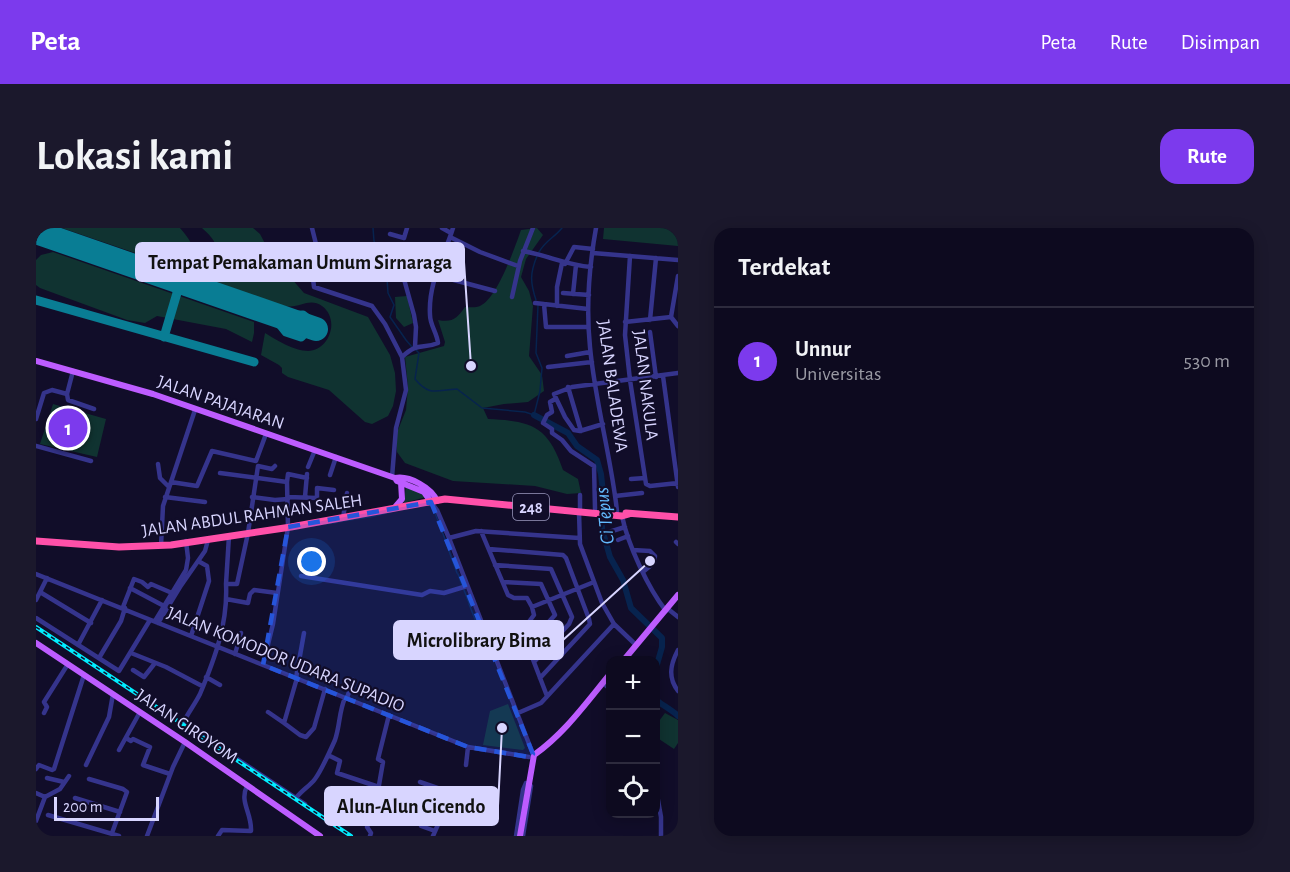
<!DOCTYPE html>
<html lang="id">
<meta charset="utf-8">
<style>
:root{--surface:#0d0a1f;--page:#1b182c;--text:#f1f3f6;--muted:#9a9aa4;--line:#2d2b3d;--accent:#7c3aed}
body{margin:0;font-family:"Alegreya Sans",sans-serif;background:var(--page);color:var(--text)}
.controls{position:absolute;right:18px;bottom:18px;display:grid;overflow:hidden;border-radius:12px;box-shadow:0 3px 15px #0003}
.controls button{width:54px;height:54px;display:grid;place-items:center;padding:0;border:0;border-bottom:2px solid var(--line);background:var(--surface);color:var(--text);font:30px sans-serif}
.scale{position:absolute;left:18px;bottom:15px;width:105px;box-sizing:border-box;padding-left:6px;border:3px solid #d8d5ff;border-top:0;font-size:16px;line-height:21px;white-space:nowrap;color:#d8d5ff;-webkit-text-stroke:4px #110d29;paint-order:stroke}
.you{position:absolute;left:276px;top:334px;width:21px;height:21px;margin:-15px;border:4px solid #fff;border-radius:50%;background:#1a73e8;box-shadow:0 0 0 9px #1a73e833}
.badge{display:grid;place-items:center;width:39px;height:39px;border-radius:50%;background:var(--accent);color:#fff;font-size:20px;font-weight:700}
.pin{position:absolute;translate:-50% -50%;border:3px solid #fff;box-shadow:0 2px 6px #0006}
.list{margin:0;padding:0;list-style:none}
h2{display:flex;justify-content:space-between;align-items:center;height:78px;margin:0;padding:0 24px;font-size:26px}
h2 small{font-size:20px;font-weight:400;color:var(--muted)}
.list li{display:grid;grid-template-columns:39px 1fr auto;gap:18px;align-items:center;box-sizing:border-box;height:108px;padding:0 24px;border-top:2px solid var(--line)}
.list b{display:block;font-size:22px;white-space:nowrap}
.list p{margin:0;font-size:20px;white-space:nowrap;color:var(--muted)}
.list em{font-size:20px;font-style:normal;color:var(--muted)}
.icon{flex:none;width:33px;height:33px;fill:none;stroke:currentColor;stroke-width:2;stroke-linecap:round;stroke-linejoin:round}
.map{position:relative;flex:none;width:642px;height:608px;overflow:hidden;border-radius:18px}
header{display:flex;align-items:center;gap:36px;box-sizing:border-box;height:84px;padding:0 30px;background:var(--accent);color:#fff}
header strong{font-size:28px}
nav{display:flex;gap:33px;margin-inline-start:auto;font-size:21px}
.intro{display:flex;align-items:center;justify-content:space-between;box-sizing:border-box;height:144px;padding:0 36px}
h1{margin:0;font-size:42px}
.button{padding:15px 27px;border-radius:18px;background:var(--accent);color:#fff;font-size:21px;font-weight:700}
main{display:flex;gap:36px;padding:0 36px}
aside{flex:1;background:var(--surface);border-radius:18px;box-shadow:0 3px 15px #0003}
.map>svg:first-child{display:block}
</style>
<header>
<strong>Peta</strong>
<nav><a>Peta</a><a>Rute</a><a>Disimpan</a></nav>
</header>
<div class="intro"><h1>Lokasi kami</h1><a class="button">Rute</a></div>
<main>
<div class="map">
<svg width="642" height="608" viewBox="0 0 642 608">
<rect width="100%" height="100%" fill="#110d29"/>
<path fill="#103331" d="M26,0H144C159,18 161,21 149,42Z
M166,0H217L224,6L235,27L268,65L332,89L354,127L359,145L360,163L357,178L352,188L336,196L329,194L293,162L252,149L246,145V140L243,137L225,127L229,105C240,112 259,123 272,123C294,122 304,91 286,78C273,69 263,81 250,78C231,75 200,61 180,54C172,29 194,24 166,0Z
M501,0L507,7L490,31L485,49L493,63L497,78L493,128L506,147L508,163L492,174L468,176L447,180L452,191C496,193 512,198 527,242L542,251L545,265L531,266L499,258L417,253L369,235L361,224L360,207L370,182L372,159L369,129L408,118L409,114L402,92C417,95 421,90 429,79C433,79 440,80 444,78C461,71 479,19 485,2Z
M568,0H642V18L567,11Z
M17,24L218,94V105L216,114L190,101L121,88L109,95L91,92L4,60L0,57V32L5,27Z
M371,68L377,95L368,99L360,90L359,69Z
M17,176L70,191L61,229L4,216Z
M370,257L388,264L390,269L368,275Z
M472,476L489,520L487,522L447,517L454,483Z
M629,485L642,492V515L638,521L620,509V497Z"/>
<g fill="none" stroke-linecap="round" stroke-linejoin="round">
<path stroke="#07234e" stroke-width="1.5" d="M337,0L338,13L350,36L352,65L358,77L354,89L370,112L376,119
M503,24C510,12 518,10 526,0
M500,72C494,54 494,45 501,28
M380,122L383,125L379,151C394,169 400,162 421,161L446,180L489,184L498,187L504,163L506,140L500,125L502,77
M391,277L395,278L398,282L409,311
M334,289L359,283
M307,293L333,289
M298,295L307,293
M289,296L297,295
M409,312L421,345
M422,346L426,357
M428,362L433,375
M433,376L453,427"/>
<path stroke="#07234e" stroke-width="6" d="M498,187L532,205L541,218L561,232L565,246L567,264L566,301L574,329L587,352L595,380L626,410V419L620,440
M620,472C625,476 639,484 642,488"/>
<path stroke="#097d94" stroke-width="9" d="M0,10L13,9
M141,65L143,58L154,57
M0,72L218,134
M232,84L248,88L267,87L272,91V102L265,109L250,104L235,85
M128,109L141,65L140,58L133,50"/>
<path stroke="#097d94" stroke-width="24" d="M0,4L280,101"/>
<path stroke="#35348c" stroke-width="4.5" d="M276,0L280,16L276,42L278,59L336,78L349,96L366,129L370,162L360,200L356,249
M406,0L415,5
M560,0C553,39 550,80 554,119C559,174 575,228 581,283
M354,6L368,10L371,0
M414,9L444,24L482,38
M487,23C510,27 531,37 555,39
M557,25L642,32
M279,26L327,29
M594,28L589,107L594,152L610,256L614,258L642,255
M529,36L538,19L557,21
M366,44L378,87L380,99L379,119
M399,47L459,63
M527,65L553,67
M537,66L540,37
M476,69L484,33L497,0
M499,75L552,81
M508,76L510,99H552
M521,78V59L526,35
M635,89L642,48
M635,89L642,98
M614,92L620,30
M589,94L635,89
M614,104L620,149
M531,128L554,124
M366,129C383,113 386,122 402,115C401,105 394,97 394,87C392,55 408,29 417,0
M512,139L556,134
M37,143L31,166L32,172L58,181
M627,148L642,259
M532,159L545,203
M519,171L514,174L516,184L511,187L507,195L516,201V205L526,212L535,223L558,238L559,281
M0,191L8,165L16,162L31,166
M567,196L544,203L538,202L529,189L518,166L536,159L642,145
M0,218L55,233
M122,236L124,250L133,259
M239,238L236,241L222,238L212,305L201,356H190C192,395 179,430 164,466C159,476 152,485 147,495L269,576
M272,239L279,222
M184,245L251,254L252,299L237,396L227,437
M294,247L300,229
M595,251L609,250
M135,254L161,258L176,223L220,233L230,206
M251,254L252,246L271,250
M544,267V280
M579,268L606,265
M129,269L169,274
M216,269L239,272L252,271
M252,269L281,270V260L298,262
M269,269L271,246
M395,274L401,282L413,310L497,526
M543,284L544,316L566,375L578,396L600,417
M586,288C592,317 612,360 630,383
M307,290L311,265
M445,303L472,367L478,370H491L496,379L498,387L486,403L511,468
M573,304L589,299
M413,310L440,303L543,310
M582,312L592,308
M640,314L642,316
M125,318L127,278L159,182
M453,321L527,327L530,330L553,391L554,396L504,450
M597,322L614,323L619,328L618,335L608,343
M459,337L515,341L536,389L533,396L498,434
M0,346L432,519L493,529
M265,348L386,367L394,363L408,365L431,358
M467,354L505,356L519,387L491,418
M190,356L193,308
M94,360L128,378
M4,364L55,395
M190,371L212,375L214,366L218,362L241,365
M0,372L11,350
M87,379L98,351L106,354L112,359L115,356L136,365
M496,379L558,354
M632,381L642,389
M0,390L83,443L114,392
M119,393L150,342L152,330L150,313
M122,395L144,359L169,323L172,312
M155,408L173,353L171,338L162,333
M42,417L66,372
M642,422C634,437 632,450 642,463
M95,425L130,439L166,458
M199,426L205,405
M63,430L85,393L89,380
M97,442L108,449L119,435
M170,449L184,457
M260,450L268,405
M261,450L248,495L264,507L270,509L278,500L289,461
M567,455L574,461
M311,470L317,452
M232,484L248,495
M8,485L11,479L8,474L32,436
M482,485L505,475L578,396
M90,510L95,513L97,511L114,519L107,537L134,546
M83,522L104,484
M292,527L304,533L301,545L343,559
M50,537L73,489L77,466
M430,537L432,519
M0,541L3,537L16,542L18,541L48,447
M11,550L28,554
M53,551L87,561L91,564L76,605
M384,554L413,564L415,567L397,608
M620,561L625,589V608
M0,565L9,569
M39,570L84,584
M260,570C267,561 274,558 279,551C285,543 295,521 299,512C304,498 303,483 309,470
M12,587L83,608
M0,593L9,569L24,561L33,548
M385,593V598L399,603
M111,608L137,539L149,514
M182,608L186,602L215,603C216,585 203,574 211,558
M334,608L335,605L331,599L339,580L347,534L342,531L353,487
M480,608L487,562L490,555
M487,608L495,558"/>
<path stroke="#bd5cff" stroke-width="6" d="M0,133L117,166L359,250L361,253L388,264L395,274
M359,250C373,247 396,260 401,273
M360,278L366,271L365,254
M0,415L149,514L284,608
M587,433L642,367
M484,608L498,527C529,505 550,475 574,446"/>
<path stroke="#ff50a9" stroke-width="7" d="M590,285L642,289
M0,313L83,319L135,317L255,299L409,271L586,288L593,286"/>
<defs>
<path id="rail" d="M0,399L315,608"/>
</defs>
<use href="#rail" stroke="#01edff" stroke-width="4"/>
<use href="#rail" stroke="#110d29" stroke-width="1.5" stroke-dasharray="4.5" stroke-linecap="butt"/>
</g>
<path fill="#2655da" fill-opacity="0.2" stroke="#2655da" stroke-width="4.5" stroke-dasharray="12 8" stroke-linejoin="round" d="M395,274L497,526L493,529L432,519L227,437L252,299Z"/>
<g text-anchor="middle" stroke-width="4.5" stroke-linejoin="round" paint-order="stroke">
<rect fill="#110d29" stroke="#9c99bf" stroke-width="1.5" x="477" y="266" width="36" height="26" rx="4.5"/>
<g font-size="16" font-weight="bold" fill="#d8d5ff">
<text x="495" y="285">248</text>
</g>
<g font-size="18" fill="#d8d5ff" stroke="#110d29">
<text transform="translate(610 157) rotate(83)" y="6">JALAN NAKULA</text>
<text transform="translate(577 158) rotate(82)" y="6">JALAN BALADEWA</text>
<text transform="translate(185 174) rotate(19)" y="6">JALAN PAJAJARAN</text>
<text transform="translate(216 287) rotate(-8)" y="6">JALAN ABDUL RAHMAN SALEH</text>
<text transform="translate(250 431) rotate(22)" y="6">JALAN KOMODOR UDARA SUPADIO</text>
<text transform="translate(151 498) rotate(34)" y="6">JALAN CIROYOM</text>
</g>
<g font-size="20" font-style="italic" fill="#63bbff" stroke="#110d29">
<text transform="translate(568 288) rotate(-96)" y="7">Ci Tepus</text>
</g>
</g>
<path fill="none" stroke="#d8d5ff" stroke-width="2" d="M435 138L428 34M614 333L527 412M466 500L462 578"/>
<g fill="#d8d5ff" stroke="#110d29" stroke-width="2">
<circle cx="435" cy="138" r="6"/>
<circle cx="614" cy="333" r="6"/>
<circle cx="466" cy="500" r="6"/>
</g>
<g fill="#d8d5ff" stroke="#d8d5ff" stroke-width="2">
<rect x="100" y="15" width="328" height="38" rx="6"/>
<rect x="358" y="393" width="169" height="38" rx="6"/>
<rect x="289" y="559" width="173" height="38" rx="6"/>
</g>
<g font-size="20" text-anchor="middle" font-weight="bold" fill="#111">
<text x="264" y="41">Tempat Pemakaman Umum Sirnaraga</text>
<text x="443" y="419">Microlibrary Bima</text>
<text x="375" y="585">Alun-Alun Cicendo</text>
</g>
</svg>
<div class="controls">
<button>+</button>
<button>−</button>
<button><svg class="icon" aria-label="locate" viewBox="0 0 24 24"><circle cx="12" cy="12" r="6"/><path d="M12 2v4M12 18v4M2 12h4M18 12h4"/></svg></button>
</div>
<div class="scale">200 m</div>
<div class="you"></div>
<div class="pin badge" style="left:32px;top:200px">1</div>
</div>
<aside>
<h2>Terdekat<small></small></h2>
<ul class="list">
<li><span class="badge">1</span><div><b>Unnur</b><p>Universitas</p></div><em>530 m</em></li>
</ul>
</aside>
</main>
